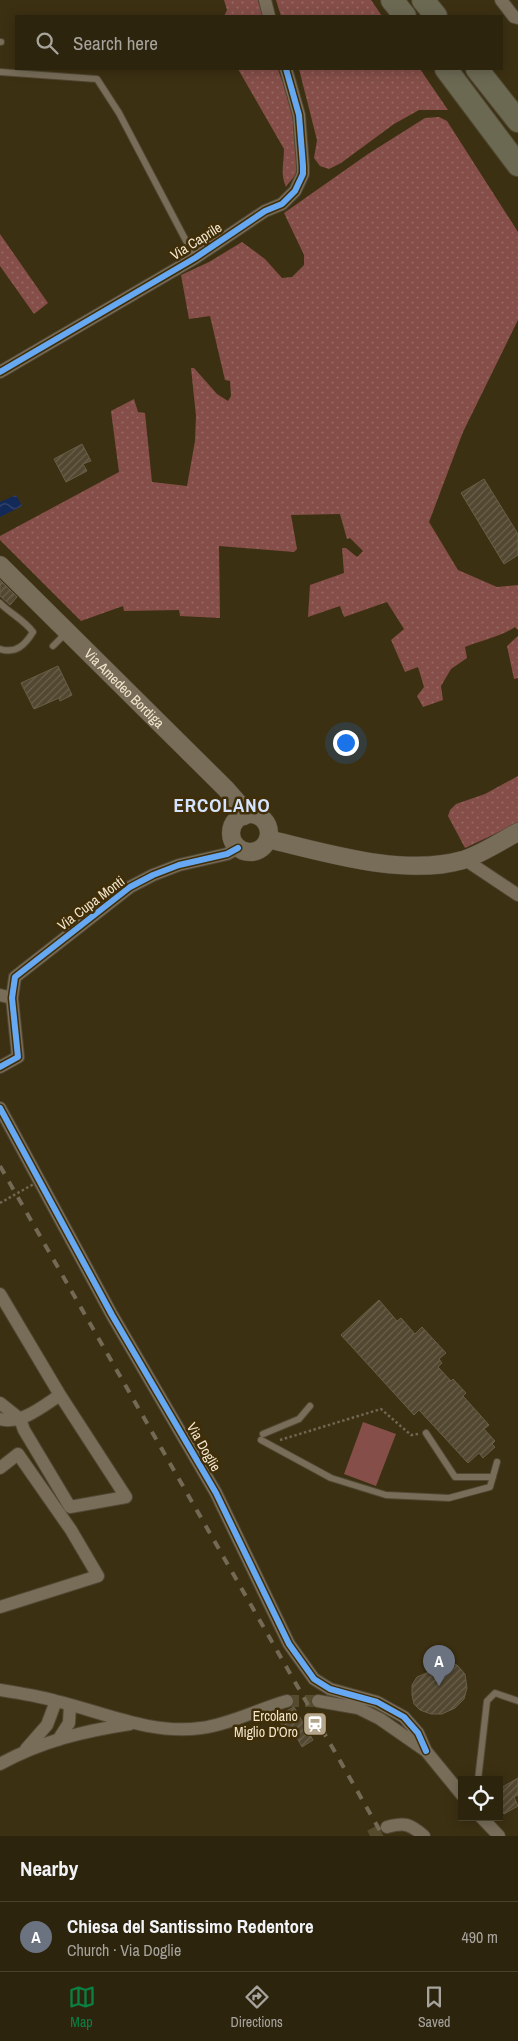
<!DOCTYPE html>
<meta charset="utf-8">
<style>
:root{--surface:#2d240e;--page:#352c17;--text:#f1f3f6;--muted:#a7a49e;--line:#48412e;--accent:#0b8043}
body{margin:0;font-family:"Archivo Narrow",sans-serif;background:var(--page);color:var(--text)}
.controls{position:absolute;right:15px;bottom:15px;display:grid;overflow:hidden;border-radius:0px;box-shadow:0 2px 12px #0003}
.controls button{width:45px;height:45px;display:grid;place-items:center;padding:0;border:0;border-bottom:1px solid var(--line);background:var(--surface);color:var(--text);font:25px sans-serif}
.you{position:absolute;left:345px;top:742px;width:18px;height:18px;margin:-12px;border:4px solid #fff;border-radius:50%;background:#1a73e8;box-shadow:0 0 0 8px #1a73e833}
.badge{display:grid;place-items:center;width:32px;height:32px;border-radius:50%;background:var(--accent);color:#fff;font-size:16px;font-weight:700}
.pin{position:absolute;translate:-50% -41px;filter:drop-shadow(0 1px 2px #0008)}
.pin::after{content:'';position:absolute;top:26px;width:18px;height:15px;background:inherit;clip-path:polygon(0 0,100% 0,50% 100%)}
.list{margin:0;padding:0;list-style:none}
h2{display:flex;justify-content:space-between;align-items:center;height:65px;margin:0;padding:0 20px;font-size:21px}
h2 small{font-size:16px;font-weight:400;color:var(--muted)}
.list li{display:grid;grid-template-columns:32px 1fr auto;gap:15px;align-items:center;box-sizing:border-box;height:70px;padding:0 20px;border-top:1px solid var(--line)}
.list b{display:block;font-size:19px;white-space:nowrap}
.list p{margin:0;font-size:16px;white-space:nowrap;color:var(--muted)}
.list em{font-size:16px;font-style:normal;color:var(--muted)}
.icon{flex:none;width:28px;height:28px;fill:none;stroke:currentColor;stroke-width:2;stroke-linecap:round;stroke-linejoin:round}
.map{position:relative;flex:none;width:518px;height:1836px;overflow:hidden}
.search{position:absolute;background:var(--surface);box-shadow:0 2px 12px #0003;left:15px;right:15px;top:15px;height:55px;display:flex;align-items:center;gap:12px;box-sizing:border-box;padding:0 18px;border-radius:0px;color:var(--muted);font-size:19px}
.sheet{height:135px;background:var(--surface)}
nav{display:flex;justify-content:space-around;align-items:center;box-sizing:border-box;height:70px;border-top:1px solid var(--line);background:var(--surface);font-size:14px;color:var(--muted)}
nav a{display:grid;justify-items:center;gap:2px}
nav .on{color:var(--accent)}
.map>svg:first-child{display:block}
</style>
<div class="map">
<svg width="518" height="1836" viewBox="0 0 518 1836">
<defs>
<pattern id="green-dots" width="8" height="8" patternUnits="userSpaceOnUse" patternTransform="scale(1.25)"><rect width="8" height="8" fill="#854e48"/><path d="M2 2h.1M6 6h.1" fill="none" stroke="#976861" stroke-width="1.8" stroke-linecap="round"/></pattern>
<pattern id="water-waves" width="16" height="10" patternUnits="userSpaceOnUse" patternTransform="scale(1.25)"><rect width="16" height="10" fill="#132958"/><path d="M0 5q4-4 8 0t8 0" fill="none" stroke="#36486f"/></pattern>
<pattern id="building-hatch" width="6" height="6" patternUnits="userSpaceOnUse" patternTransform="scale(1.25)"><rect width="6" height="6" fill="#524730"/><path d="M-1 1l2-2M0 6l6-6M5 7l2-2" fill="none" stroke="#6b624d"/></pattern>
</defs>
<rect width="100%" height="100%" fill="#3c3012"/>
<path fill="url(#green-dots)" d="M224,0H258L263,16H224L227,10Z
M276,0H371L382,16H281Z
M238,69H278C288,100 307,138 297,171C295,177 289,182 286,187C280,173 284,164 284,149Z
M299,69H420L448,110H419L394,124L341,163L329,169L320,166L314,158L317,140Z
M439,117L447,121L518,232V320L463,432L429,522L458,570L497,587L518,585V630L515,627C500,637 482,640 465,647L467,658L451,669L441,686L443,700L423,707L417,696L424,687L418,667L405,672L391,640L404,629L387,602L344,617L340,606L308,617L310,585L344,573L342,548H346L357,557L363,551L350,538L347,539L340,514L291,515L297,549L294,552L219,546L220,618L180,616L179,610L124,611L123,606L81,621L0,540V536L119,472L111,411L134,399L138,412L145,413L152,482L187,486L195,441L196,416L191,368H194L217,394L228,401L231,396L230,381L225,380L210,316L189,319L181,275L209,262L242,242L265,259L282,278L292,277L304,265V255L284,213L368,154L425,118Z
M0,234L48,303L34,314L0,266Z
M518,636V678L514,679L507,646Z
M518,776V823L465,848L448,816L450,810L456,804L485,794Z"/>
<path fill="#854e48" d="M363,1422L396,1434L376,1486L344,1474Z"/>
<path fill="url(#water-waves)" d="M16,495L22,506L0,517V502Z"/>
<path fill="url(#building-hatch)" stroke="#695e47" d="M82,444L91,461L83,464L87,471L66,482L54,459Z
M484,479L518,534V555L504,564L461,493Z
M0,580L17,597L10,605L0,596Z
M58,666L72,695L60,701L59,698L34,709L21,683Z
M379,1300L397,1321L401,1318L415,1334L422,1327L446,1353L439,1359L442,1363L438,1367L451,1381L453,1379L466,1393L463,1396L489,1425L484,1429L495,1441L492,1444L495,1447L483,1458L479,1453L468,1463L419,1410L414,1415L341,1335Z
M432,1659L443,1660L457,1665L465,1674L467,1688L464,1699L455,1708L442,1714H431L420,1710L414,1704L412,1695V1685L417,1677L431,1671Z
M294,1707L313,1740L302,1747L294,1732L282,1725L277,1716Z
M518,1778V1795L514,1797L518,1806L504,1814L499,1805V1789Z"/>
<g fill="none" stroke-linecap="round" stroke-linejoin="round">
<path stroke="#574b2e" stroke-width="12" stroke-dasharray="12 6" stroke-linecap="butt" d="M287,1701H318
M370,1836L387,1827"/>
<defs>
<path id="lane" d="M0,42H1
M0,72L97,79L119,113L195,258
M0,603C11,614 24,620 33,632C25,645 16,654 0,649
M53,646L66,633
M426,1433L455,1477H493
M263,1434L299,1419L310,1406
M261,1440L331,1478L386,1495L449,1498L490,1487L497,1462
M478,1780L487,1701L495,1693L518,1701"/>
<path id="street" d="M265,0L269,16
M501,0L514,17L518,18
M0,372L195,258L265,211L282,204L295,191L303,174V166L299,115L286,69
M464,859L518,895
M0,995L12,998
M0,1067L18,1057L12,998L15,977L130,887L153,875L179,865L227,854L238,848
M0,1108L112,1315L216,1493L289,1644L314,1679L330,1689L377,1702L404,1717L418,1733L426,1751
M0,1294L60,1395L126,1497L70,1507L24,1430L20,1419L0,1403
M0,1419C21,1425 43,1406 60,1395
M0,1468L18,1454L71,1530L98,1576L0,1607
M0,1690C19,1693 38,1696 56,1701C103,1712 151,1735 201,1728C231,1724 258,1709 287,1701
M318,1701L358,1708L380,1719L426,1751L462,1795
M58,1740L69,1723L70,1705
M26,1749L47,1725L56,1701
M0,1764C42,1741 84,1731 130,1724
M481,1817L499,1836
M387,1827C405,1822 410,1824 424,1836"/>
<g id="secondary">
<path id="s1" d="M0,565L226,789L240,805L244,816"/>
<circle cx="250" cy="833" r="19"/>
<path d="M268,839C327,853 404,877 463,860C482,854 501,841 518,832"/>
</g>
<path id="highway" d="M392,0L405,16
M423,0L436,16
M446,69L518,165
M477,69L518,121"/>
</defs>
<use href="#lane" stroke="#514834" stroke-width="8"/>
<use href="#street" stroke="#514834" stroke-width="14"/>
<use href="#secondary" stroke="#514834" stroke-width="19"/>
<use href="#highway" stroke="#514834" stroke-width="24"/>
<path stroke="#706753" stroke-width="2.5" stroke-dasharray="2.5 2.5" stroke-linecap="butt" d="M280,1440L381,1409L411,1435L418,1434"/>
<use href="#lane" stroke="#786d59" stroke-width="6"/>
<use href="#street" stroke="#786d59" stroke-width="12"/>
<use href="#secondary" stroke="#786d59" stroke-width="18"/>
<use href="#highway" stroke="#6c6953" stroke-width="22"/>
<path stroke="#736a55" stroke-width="4" stroke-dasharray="9 9" stroke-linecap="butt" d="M0,1166L383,1836"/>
<path stroke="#706753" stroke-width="2.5" stroke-dasharray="2.5 2.5" stroke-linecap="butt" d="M0,1203L39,1181"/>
<defs>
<path id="cycleway" d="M0,372L195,258L265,211L282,204L295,191L303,174V166L299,115L286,69
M0,1067L18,1057L12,998L15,977L130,887L153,875L179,865L227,854L238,848
M0,1108L112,1315L216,1493L289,1644L314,1679L330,1689L377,1702L404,1717L418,1733L426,1751"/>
</defs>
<use href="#cycleway" stroke="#402e08" stroke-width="9"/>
<use href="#cycleway" stroke="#66a8f1" stroke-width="6"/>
</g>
<defs>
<symbol id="station-square" viewBox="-11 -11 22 22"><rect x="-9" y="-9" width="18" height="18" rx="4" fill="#b3a68c" stroke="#402e08"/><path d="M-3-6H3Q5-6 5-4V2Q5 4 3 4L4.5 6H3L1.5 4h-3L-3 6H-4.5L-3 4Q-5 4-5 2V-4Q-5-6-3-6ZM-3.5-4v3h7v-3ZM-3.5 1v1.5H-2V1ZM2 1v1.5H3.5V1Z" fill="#fff"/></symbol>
</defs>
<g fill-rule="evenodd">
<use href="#station-square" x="301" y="1710" width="28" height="28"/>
</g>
<g text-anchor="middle" stroke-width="5" stroke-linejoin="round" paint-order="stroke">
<g font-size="14" fill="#f3e6cd" stroke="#402e08">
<text transform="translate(196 241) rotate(-32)" y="5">Via Caprile</text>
<text dy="5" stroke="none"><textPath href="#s1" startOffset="175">Via Amedeo Bordiga</textPath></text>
<text transform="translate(91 903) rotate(-37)" y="5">Via Cupa Monti</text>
<text transform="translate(204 1447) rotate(60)" y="5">Via Doglie</text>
</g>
<g font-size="14" fill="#f3e6cd" stroke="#402e08" text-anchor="end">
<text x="298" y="1721">Ercolano<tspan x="298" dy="16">Miglio D'Oro</tspan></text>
</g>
<g font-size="19" font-weight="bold" letter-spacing="1" fill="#d4e3fe" stroke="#402e08">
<text x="222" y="812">ERCOLANO</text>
</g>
</g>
</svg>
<div class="controls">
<button><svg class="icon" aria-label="locate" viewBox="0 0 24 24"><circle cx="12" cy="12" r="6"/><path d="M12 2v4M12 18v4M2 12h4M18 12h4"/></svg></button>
</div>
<div class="you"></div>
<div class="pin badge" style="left:439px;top:1686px;background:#6b7280">A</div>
<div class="search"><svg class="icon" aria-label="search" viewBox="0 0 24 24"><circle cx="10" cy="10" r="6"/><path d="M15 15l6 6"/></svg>Search here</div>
</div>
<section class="sheet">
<h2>Nearby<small></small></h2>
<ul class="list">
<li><span class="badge" style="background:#6b7280">A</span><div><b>Chiesa del Santissimo Redentore</b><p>Church · Via Doglie</p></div><em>490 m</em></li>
</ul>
</section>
<nav>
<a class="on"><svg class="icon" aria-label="map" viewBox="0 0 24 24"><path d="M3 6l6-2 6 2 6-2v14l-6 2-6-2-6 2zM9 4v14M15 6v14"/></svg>Map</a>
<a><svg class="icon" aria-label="directions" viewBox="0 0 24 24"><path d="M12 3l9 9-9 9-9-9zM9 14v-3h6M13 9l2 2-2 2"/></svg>Directions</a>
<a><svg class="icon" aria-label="saved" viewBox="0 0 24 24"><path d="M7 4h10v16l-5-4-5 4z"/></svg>Saved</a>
</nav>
